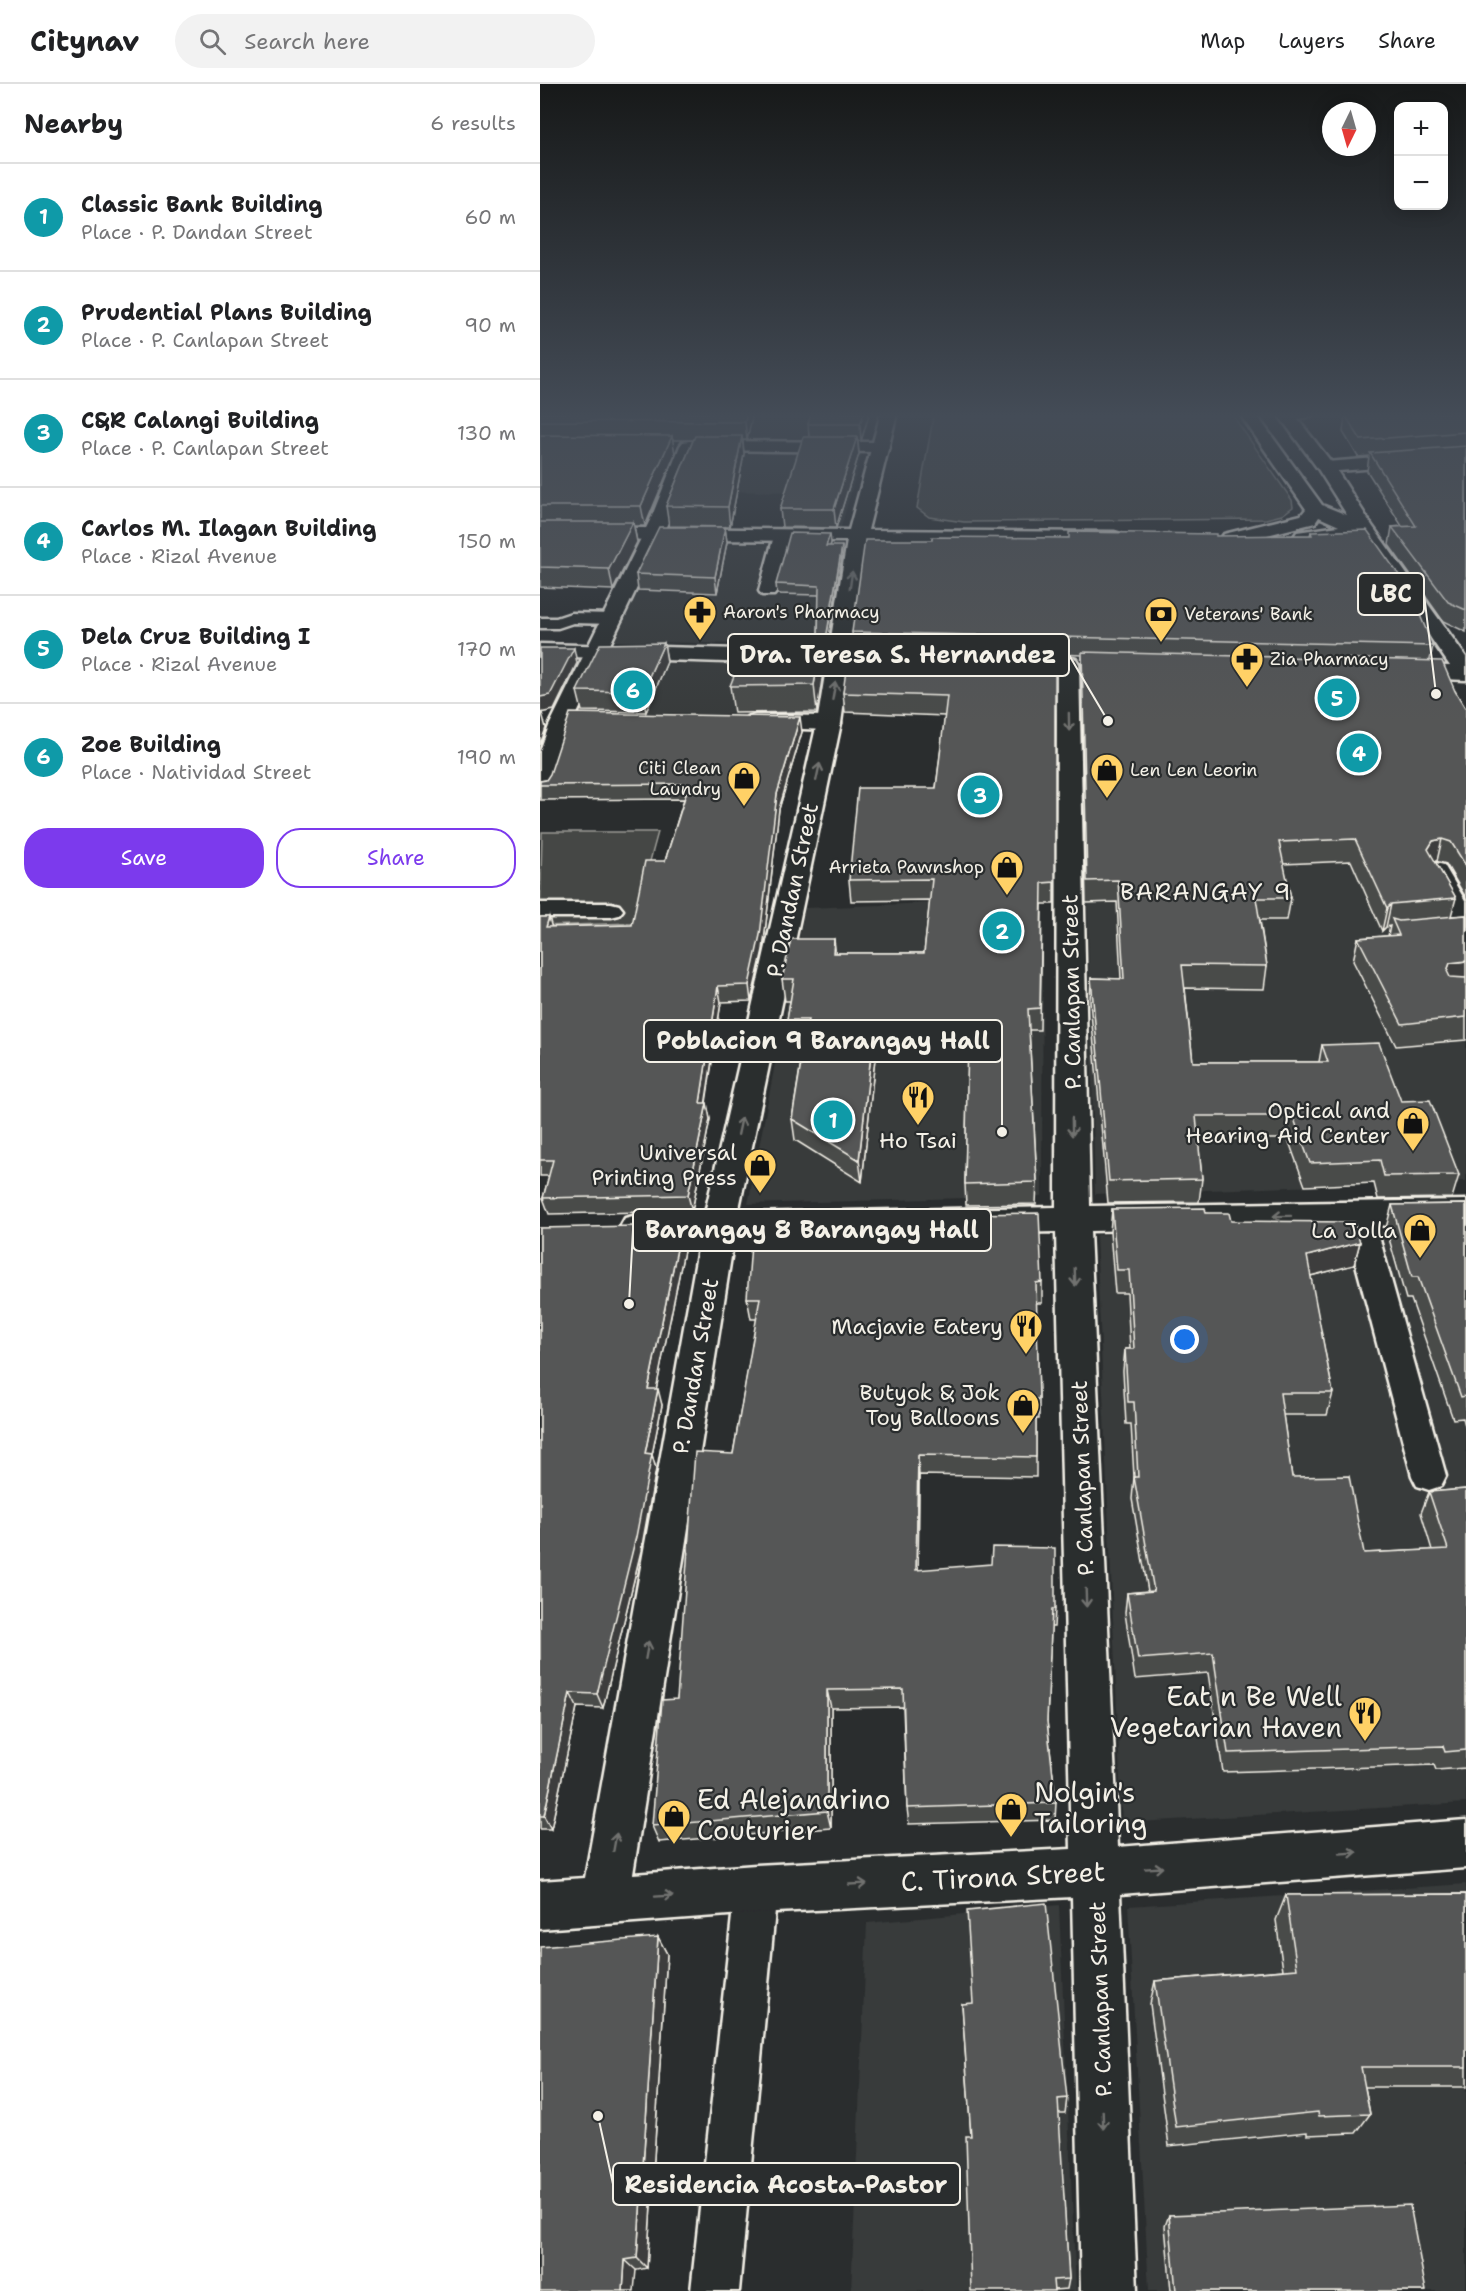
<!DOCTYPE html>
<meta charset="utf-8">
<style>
:root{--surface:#fff;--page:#f2f2f2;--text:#202124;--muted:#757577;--line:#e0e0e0;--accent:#7c3aed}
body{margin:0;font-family:"Shantell Sans",sans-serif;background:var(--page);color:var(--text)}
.controls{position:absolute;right:18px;top:18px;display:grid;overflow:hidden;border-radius:12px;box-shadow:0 3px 15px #0003}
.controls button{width:54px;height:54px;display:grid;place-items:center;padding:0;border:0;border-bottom:2px solid var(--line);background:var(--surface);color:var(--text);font:30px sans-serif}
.compass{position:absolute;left:782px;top:18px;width:54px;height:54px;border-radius:50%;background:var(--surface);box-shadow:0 3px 15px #0003;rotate:185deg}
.you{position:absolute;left:645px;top:1256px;width:21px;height:21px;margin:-15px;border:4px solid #fff;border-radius:50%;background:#1a73e8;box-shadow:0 0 0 9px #1a73e833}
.badge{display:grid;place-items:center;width:39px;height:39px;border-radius:50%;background:var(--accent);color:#fff;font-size:20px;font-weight:700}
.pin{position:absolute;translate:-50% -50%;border:3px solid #fff;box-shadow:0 2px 6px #0006}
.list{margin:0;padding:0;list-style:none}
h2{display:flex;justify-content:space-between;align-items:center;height:78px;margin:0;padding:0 24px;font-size:26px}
h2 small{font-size:20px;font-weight:400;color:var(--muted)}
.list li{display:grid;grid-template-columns:39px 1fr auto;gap:18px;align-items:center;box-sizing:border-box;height:108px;padding:0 24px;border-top:2px solid var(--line)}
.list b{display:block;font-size:22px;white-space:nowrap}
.list p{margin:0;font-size:20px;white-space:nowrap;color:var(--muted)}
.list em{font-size:20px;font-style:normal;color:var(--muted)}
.actions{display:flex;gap:12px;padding:18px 24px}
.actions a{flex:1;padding:14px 0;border:2px solid var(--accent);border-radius:24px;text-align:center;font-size:21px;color:var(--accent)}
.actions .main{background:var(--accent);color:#fff}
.icon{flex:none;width:33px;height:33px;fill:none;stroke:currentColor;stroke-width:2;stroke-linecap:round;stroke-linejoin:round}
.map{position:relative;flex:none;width:926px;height:2207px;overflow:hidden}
header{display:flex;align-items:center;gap:36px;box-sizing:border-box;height:84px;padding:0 30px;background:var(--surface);border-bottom:2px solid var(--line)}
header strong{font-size:28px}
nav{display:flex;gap:33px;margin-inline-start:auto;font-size:21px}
.search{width:420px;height:54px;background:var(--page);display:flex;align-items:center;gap:15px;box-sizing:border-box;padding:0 21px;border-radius:33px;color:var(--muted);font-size:22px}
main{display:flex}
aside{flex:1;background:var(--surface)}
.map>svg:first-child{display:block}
</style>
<header>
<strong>Citynav</strong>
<div class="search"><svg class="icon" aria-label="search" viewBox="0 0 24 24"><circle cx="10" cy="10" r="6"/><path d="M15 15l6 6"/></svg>Search here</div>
<nav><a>Map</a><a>Layers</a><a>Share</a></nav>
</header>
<main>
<aside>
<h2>Nearby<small>6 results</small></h2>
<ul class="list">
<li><span class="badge" style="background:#0f9aa8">1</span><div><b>Classic Bank Building</b><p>Place · P. Dandan Street</p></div><em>60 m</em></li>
<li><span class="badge" style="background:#0f9aa8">2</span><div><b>Prudential Plans Building</b><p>Place · P. Canlapan Street</p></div><em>90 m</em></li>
<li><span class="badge" style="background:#0f9aa8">3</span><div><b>C&amp;R Calangi Building</b><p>Place · P. Canlapan Street</p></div><em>130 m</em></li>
<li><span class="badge" style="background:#0f9aa8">4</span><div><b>Carlos M. Ilagan Building</b><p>Place · Rizal Avenue</p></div><em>150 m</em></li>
<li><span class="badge" style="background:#0f9aa8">5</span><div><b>Dela Cruz Building I</b><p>Place · Rizal Avenue</p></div><em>170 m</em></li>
<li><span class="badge" style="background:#0f9aa8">6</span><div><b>Zoe Building</b><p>Place · Natividad Street</p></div><em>190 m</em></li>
</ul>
<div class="actions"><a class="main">Save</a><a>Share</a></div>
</aside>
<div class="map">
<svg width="926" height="2207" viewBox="0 0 926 2207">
<rect width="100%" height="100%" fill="#2a2d2e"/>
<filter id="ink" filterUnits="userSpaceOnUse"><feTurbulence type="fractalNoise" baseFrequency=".0167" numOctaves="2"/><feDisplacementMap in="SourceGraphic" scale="12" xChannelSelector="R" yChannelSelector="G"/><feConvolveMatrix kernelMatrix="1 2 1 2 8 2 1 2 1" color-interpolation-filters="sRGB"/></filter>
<g filter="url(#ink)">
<path fill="#373a3a" d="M0,329H332L323,359L0,358Z
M323,367L299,450L251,449L263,408L141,407L159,368Z
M120,459H303L286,562L73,557Z
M67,576L281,584L270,632L40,628Z
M926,637V1097L555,1110L543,659Z
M503,802L502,1112L208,1120L265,824L414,818Z
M926,1147V1719L582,1739L556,1151Z
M926,1800V2207H609L588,1822Z
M519,1821L536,2207H311L327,1839Z"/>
<path fill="#444645" stroke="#9c9c96" stroke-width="1.5" d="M394,329H691L752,416L753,423L742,431L726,435L424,438L389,433L377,424Z
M2,748H118L93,839L0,842Z"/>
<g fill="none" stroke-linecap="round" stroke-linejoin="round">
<defs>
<path id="lane" d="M740,329H775C768,336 751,335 741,333Z
M926,367V377L786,388L778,383L786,378Z
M242,447L250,452L237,507L234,511H222L219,507L234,452Z
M31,529L73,530L79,531L82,535L79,539L73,540L33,539L18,544H0V534H16Z
M896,779L904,781L926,818V846L918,844L914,839L885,786L888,781Z
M0,819H71L79,821L83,826L79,831L71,833H0Z
M818,1120L828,1123L833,1131L906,1392L901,1402L889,1406L877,1402L872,1392L803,1131L808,1123Z
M216,1784L231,1790L237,1805L199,2207H151L195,1805L201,1790Z"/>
<path id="street" d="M149,357L340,358L346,359L349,363L346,367L340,368L156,366L131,432L35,634L12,704L9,709L0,711V667L9,642L112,432L140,362L143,358Z
M215,631L289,632L297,634L301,639L297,644L289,646L207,643L203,638L207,633Z"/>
<path id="secondary" d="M341,329H357L328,446L574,448L581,450L584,454L581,458L574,460L326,458L301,639L198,1129L516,1123L517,580L520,575L528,573L536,575L539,580L550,1122L926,1116V1140L550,1147L578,1763L926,1736V1784L580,1810L597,2207H541L532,1813L216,1829L0,1845V1797L45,1794L160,1154L97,1155L85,1152L80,1143L85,1134L97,1131L165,1129L277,639L307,457L0,455V443L309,446ZM516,1148L531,1765L216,1781L93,1790L194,1154Z
M699,329H715L782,421L807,431L778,385L737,329H753L792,379L833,443L926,573V596L854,593L851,588L854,583L862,581L910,582L819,450L764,458L757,456L754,452L757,448L799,442L779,433L775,439L691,460L684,458L681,454L684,450L761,431L766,425Z
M0,560L246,566L254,568L257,573L254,578L246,580L0,572Z"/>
</defs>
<use href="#lane" stroke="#f4f1e8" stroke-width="5"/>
<use href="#street" stroke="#f4f1e8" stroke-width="5"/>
<use href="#secondary" stroke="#f4f1e8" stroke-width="5"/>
<use href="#lane" fill="#2a2d2e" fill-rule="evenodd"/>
<use href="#street" fill="#2a2d2e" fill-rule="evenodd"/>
<use href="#secondary" fill="#2a2d2e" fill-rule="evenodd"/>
</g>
<path fill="#494b4a" stroke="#f4f1e8" stroke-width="1.5" d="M0,329H213L207,356H203L204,370L190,443L129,442L126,422L153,356H132L135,370L105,442H94L97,458L73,506L0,503Z
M271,329H328V334L321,357H318L319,370L296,444L242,443L240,425L269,353L268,340Z
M926,329V548L903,537L849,461L852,443L862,442L827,387L829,372L818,373L803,348L805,331Z
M185,443L187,458L177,509L98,506L96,490Z
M771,448L893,562L890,576L915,607L926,625V814L906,780L895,777L916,814L911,832L926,831V956L856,962L813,877L818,854L848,852L850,842L846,843L842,847L811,777L743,780L751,814L747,836H720L727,882L724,905L645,904L653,978H779L782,961L861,1017L919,1091L912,1114L838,1115L834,1099L765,1102L748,1055H658L662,1095L659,1118L568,1119L550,917L551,894L581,895L577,818L546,819L541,588L542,571L515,570L514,820H502L500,946H489L497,1098L496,1120L426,1121L425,1100L428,975L335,974L322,1098L255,1056L252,1035L264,958H250L247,936L250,917H245L242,895L294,855L295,869H384L390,816L311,817L309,796L396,704L405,632L305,628L303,609L313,563L312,548L392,456L770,451Z
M291,459L290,462L302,472L287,565H283L284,582L277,628L194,629L190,602L278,556L279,511L237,510L236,500Z
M124,559L127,578L106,628L42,627L37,607Z
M262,648L239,725L223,866L211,917L181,918L166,1019L170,1035L152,1127L9,1130L3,1114L9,1092H0V833H9L11,843L92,841L125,777L144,715L0,716V697Z
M926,1120V1345L923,1334L913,1335L871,1215H866L846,1144L852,1121Z
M572,1125L666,1129L691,1137L820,1158L814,1181L770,1192L793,1309L787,1331H743L752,1393L824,1469L892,1466L881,1429L889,1408L926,1405V1684L896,1686L894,1681L683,1688L668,1589L595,1595L585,1529L587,1509L608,1507L592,1415L594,1393L591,1340H586L583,1287L585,1265H590L587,1209H575L570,1148Z
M0,1144L146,1157L116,1305L122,1321L112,1371L116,1385L101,1467L63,1624L37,1623L11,1745H0Z
M325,1145L502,1198V1219H496L499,1315V1335H496V1393L379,1391L378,1486L515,1525L514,1543H511L507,1637L516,1719L515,1736L369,1740L367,1724L363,1623L291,1624V1744L119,1758L112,1742L137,1615L193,1370L217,1235H211L207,1214Z
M926,1810V2003H825L830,2030L816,2049L767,2051V2048L629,2062L610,1920L615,1897L743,1886L736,1836L746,1811Z
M118,1853L127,1870L107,2184L0,2207Z
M422,1920L527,2014L525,2029H518L529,2195L527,2205L514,2206L431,2052Z
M629,2131L886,2207H631L625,2142Z"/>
<path fill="#3c3d3c" stroke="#f4f1e8" stroke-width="1.5" d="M207,329H213L207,356L205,338Z
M324,329H328V334L321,357L320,340Z
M132,352L135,370L105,442L101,422Z
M202,352L204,370L190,443L188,423Z
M317,353L319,370L296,444L294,425Z
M93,438L97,458L73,506L69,485Z
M185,443L187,458L177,509L175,493Z
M290,450L291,459L287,472L286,462Z
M302,462V472L287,565L286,555Z
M282,556L284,582L277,628L274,601Z
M124,559L127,578L106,628L102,608Z
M34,564L37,579L14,626L0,629V613Z
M2,629L6,644L0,661V636Z
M260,633L262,648L239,725L223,866L211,917L209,901L237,710Z
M902,755L897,777L887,779L888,765L893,757Z
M851,820L846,843L842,847L847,824Z
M9,833L13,849L6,843Z
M294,855L296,876L293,869Z
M926,877V899L904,902L907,887L910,879Z
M178,902L181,918L163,1035L160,1019Z
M333,953L335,974L322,1098L319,1076Z
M167,1019L170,1035L152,1127L148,1111Z
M142,1141L146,1157L113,1321L108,1305Z
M820,1158L814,1181L762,1194L767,1172Z
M118,1305L122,1321L112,1371L116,1385L101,1467L63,1624L57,1610Z
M378,1371L379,1391L378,1505L376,1486Z
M287,1606L291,1624V1744L287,1727Z
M30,1609L37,1623L11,1745L4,1732Z
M118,1853L127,1870L107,2184L97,2174Z
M85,2176L96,2186L94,2207H83Z"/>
<path fill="#555756" stroke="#f4f1e8" stroke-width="1.5" d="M0,329H207L205,338L0,337Z
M271,329H324L320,340H268Z
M825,329H926V348L821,356L805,331Z
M0,351L132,352L101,422H0Z
M155,352H202L188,423L126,422Z
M263,353H317L294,425H240Z
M926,362V526L908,518L852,443L876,442L830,369Z
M0,438H93L69,485L0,483Z
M119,443H185L175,493L96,490Z
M827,446L869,505L893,562L312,548L325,456H392V453L529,454V448L676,450V452L772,451L771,448Z
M250,449L290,450L286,462H302L286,555L278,554L279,502L236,500Z
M209,554L282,556L274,601L190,602Z
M124,559L102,608L37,607L60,560Z
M309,563L515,568V798L502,799L500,924L488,925L497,1098L425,1100L428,954L333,953L319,1076L252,1035L268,936H247L254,895H242L251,855H294L293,869H384L392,795L309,796L318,704H396L407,612L303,609Z
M0,564H34L10,611L0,613Z
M542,568L902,577L915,607L926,625V782L911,758L902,755L893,757L888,765L916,814L851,820L847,824L815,755L739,758L751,814H716L727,882L642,881L653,978H788L782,961L839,959L861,1017L890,1016L919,1091L844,1092L840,1076L770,1079L753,1032H656L662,1095L569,1097L551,894L584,895L578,796L547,797Z
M30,629L260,633L237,710L220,851L209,901L178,902L160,1019H167L148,1111L3,1114L13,1076H0V833H9L6,843L92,841L105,777H125L149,700L0,701V697L6,696L10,690Z
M926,831V877L910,879L907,887L910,893L926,894V933L862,940L818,854L859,851L852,835L859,837Z
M926,1120V1312L921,1313L878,1193H872L852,1121Z
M665,1124L666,1129H689L691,1137L814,1138L820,1158L767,1172L793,1309H740L752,1393L809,1392L824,1469L908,1465L889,1408L926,1405V1666L905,1668L903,1662L688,1669L673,1569L598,1575L587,1509L614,1507L594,1393H598L594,1318H588L585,1265H594L589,1186H577L572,1125Z
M499,1129L502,1198L496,1199L499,1315H496V1373L378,1371L376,1486L451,1480L452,1463L515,1464V1525H512L507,1637L516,1719L367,1724L363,1605L287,1606V1727L112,1742L122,1616L137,1615L155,1368L193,1370L220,1214H207L212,1147L325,1143V1145L413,1144V1136L424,1135L425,1130Z
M142,1141L108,1305H118L105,1369L112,1370L96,1453L57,1610L30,1609L4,1732H0V1144Z
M926,1810V1983H821L830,2030L779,2032L778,2028L636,2043L615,1897L757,1885L746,1811Z
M506,1819L527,2014L518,2015L529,2195L513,2196L514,2207H431L426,2052H431L422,1920L433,1919L427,1827Z
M118,1853L97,2174L85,2176L83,2207H0V1863Z
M870,2121L886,2207H636L629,2131Z"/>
<defs><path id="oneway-shaft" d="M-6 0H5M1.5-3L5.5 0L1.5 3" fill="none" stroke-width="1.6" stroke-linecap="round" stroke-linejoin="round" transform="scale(1.5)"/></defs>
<g stroke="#71726f">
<use href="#oneway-shaft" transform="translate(311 496) rotate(-82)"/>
<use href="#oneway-shaft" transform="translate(294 607) rotate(-80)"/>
<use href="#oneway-shaft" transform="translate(529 638) rotate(89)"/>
<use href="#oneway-shaft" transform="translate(278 688) rotate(-78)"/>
<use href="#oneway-shaft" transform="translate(200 1042) rotate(-78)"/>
<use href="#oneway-shaft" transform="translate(532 1043) rotate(89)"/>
<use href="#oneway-shaft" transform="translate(742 1132) rotate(179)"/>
<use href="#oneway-shaft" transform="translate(535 1193) rotate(88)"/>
<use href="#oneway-shaft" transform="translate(546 1514) rotate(88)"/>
<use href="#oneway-shaft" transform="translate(107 1566) rotate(-80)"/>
<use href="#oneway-shaft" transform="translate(75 1758) rotate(-80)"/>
<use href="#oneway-shaft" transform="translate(808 1769) rotate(-4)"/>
<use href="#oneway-shaft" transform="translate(614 1784) rotate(-4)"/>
<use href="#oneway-shaft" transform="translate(318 1800) rotate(-3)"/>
<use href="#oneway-shaft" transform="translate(124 1812) rotate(-4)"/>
<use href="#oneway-shaft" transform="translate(563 2036) rotate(88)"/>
</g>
</g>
<linearGradient id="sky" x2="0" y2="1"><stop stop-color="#171919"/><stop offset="0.52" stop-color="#444c57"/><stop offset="1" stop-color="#444c57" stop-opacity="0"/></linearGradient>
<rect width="926" height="638" fill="url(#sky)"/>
<defs>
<symbol id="pharmacy-pin" viewBox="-11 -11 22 30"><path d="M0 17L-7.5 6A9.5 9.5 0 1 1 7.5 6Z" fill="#ffd166" stroke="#2a2d2e"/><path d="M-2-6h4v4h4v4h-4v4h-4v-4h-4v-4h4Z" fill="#111"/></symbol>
<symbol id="bank-pin" viewBox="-11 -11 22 30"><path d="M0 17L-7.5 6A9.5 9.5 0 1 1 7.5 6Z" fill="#ffd166" stroke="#2a2d2e"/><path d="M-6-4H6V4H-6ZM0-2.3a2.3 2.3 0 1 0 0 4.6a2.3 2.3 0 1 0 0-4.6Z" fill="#111"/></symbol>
<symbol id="shop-pin" viewBox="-11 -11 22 30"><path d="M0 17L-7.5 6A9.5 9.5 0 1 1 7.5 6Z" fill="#ffd166" stroke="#2a2d2e"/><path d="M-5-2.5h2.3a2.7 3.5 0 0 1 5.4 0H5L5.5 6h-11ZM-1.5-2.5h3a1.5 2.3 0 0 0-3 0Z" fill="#111"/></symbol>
<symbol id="restaurant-pin" viewBox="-11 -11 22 30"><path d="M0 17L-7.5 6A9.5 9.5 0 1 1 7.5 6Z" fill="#ffd166" stroke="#2a2d2e"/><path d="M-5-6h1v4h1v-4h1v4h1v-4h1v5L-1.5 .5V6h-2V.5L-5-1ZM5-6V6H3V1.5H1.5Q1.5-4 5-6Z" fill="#111"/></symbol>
</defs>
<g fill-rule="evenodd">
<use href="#pharmacy-pin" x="141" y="509" width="38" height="52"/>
<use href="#bank-pin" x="602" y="511" width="38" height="52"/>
<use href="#pharmacy-pin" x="688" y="556" width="38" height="52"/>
<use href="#shop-pin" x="548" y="667" width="38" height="52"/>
<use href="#shop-pin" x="185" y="675" width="38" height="52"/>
<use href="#shop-pin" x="448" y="764" width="38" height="52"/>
<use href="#restaurant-pin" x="359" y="994" width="38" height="52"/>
<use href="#shop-pin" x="854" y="1020" width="38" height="52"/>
<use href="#shop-pin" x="201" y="1062" width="38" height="52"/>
<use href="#shop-pin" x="861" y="1127" width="38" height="52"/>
<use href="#restaurant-pin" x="467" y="1223" width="38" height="52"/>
<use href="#shop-pin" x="464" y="1302" width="38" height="52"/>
<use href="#restaurant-pin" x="806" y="1610" width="38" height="52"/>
<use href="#shop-pin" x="452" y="1706" width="38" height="52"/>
<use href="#shop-pin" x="115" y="1713" width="38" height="52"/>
</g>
<g text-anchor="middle" stroke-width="4.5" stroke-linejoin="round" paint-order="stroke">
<g font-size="18" fill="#f4f1e8" stroke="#2a2d2e" text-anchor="start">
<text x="183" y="534">Aaron's Pharmacy</text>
<text x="644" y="536">Veterans' Bank</text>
<text x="730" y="581">Zia Pharmacy</text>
<text x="181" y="690" text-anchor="end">Citi Clean<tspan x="181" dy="21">Laundry</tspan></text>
<text x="590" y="692">Len Len Leorin</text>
<text x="444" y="789" text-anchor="end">Arrieta Pawnshop</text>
</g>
<g font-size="22" fill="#f4f1e8" stroke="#2a2d2e">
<text transform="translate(252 806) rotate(-78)" y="8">P. Dandan Street</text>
<text transform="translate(531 908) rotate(-91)" y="8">P. Canlapan Street</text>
<text transform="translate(155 1282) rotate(-80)" y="8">P. Dandan Street</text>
<text transform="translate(542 1394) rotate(-92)" y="8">P. Canlapan Street</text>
<text transform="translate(560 1915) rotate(-92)" y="8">P. Canlapan Street</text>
</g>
<g font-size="22" fill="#f4f1e8" stroke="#2a2d2e" text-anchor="end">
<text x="850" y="1034">Optical and<tspan x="850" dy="25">Hearing Aid Center</tspan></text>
<text x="378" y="1064" text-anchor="middle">Ho Tsai</text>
<text x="197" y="1076">Universal<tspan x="197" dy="25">Printing Press</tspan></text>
<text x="857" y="1154">La Jolla</text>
<text x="463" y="1250">Macjavie Eatery</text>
<text x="460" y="1316">Butyok &amp; Jok<tspan x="460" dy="25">Toy Balloons</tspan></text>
</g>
<g font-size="24" letter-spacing="1.5" fill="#f4f1e8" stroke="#2a2d2e">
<text x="666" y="816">BARANGAY 9</text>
</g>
<g font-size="27" fill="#f4f1e8" stroke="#2a2d2e" text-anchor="start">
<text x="802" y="1622" text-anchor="end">Eat n Be Well<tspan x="802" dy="31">Vegetarian Haven</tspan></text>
<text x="494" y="1718">Nolgin's<tspan x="494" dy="31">Tailoring</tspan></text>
<text x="157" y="1725">Ed Alejandrino<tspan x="157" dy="31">Couturier</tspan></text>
</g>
<g font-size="27" fill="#f4f1e8" stroke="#2a2d2e">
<text transform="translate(463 1793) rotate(-3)" y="9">C. Tirona Street</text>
</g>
</g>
<path fill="none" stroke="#f4f1e8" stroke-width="2" d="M896 610L884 510M568 637L529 571M462 1048L462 957M89 1220L93 1146M58 2032L73 2100"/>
<g fill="#f4f1e8" stroke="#2a2d2e" stroke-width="2">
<circle cx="896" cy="610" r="6"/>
<circle cx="568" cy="637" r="6"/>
<circle cx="462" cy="1048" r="6"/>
<circle cx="89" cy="1220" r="6"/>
<circle cx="58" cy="2032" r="6"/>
</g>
<g fill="#2a2d2e" stroke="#f4f1e8" stroke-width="2">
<rect x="818" y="489" width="66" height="42" rx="6"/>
<rect x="188" y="550" width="341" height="42" rx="6"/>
<rect x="104" y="936" width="358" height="42" rx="6"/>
<rect x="93" y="1125" width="358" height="42" rx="6"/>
<rect x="73" y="2079" width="347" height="42" rx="6"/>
</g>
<g font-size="24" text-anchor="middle" font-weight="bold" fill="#f4f1e8">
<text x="851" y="518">LBC</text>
<text x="358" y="579">Dra. Teresa S. Hernandez</text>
<text x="283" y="965">Poblacion 9 Barangay Hall</text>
<text x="272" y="1154">Barangay 8 Barangay Hall</text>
<text x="246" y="2109">Residencia Acosta-Pastor</text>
</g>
</svg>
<div class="controls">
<button>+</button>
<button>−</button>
</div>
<svg class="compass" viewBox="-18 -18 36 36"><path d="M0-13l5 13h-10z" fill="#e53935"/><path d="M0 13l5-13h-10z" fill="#757577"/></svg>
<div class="you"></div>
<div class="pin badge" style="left:293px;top:1036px;background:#0f9aa8">1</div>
<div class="pin badge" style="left:462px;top:847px;background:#0f9aa8">2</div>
<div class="pin badge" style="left:440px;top:711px;background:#0f9aa8">3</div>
<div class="pin badge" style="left:819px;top:669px;background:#0f9aa8">4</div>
<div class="pin badge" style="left:797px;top:614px;background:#0f9aa8">5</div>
<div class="pin badge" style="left:93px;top:606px;background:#0f9aa8">6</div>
</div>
</main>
